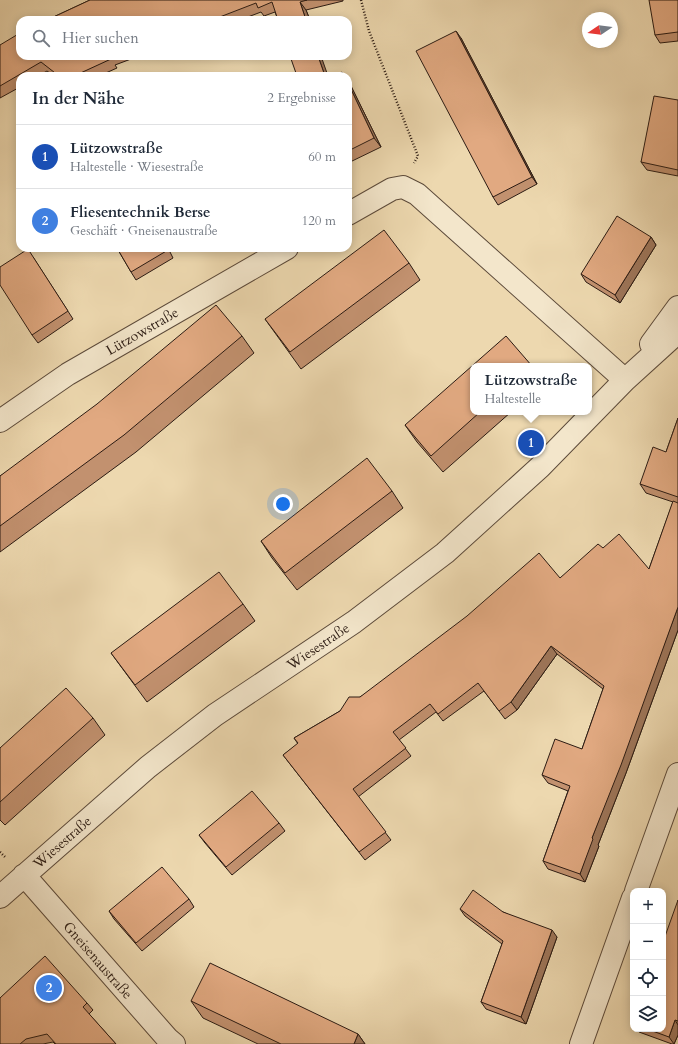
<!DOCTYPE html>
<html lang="de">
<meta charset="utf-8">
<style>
:root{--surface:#fff;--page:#f6f6f7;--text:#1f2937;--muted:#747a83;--line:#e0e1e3;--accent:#111827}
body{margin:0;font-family:Cardo,serif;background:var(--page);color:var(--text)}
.controls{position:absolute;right:12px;bottom:12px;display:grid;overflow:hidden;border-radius:8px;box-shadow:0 2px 10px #0003}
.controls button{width:36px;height:36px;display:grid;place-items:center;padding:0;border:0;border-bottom:1px solid var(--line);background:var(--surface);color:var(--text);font:20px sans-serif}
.compass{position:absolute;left:582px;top:12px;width:36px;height:36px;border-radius:50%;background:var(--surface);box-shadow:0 2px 10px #0003;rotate:257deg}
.you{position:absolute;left:283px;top:504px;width:14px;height:14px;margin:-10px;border:3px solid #fff;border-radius:50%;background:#1a73e8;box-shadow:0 0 0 6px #1a73e833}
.badge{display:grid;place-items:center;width:26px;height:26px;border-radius:50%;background:var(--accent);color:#fff;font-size:13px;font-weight:700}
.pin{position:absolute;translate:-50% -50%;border:2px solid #fff;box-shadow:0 1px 4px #0006}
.popup{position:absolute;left:470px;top:363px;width:122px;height:52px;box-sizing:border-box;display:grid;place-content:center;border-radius:8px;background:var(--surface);filter:drop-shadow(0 1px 3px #0005);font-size:13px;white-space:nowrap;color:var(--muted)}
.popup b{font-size:15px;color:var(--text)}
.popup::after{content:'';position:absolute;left:50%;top:100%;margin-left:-8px;border:8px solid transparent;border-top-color:var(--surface)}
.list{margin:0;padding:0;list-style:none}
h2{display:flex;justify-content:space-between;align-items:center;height:52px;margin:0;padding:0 16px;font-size:17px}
h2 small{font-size:13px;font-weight:400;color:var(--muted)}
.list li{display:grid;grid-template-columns:26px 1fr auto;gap:12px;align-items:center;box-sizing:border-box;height:64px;padding:0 16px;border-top:1px solid var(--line)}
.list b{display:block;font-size:15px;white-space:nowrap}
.list p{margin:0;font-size:13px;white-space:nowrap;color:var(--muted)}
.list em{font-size:13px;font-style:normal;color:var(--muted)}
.icon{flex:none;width:22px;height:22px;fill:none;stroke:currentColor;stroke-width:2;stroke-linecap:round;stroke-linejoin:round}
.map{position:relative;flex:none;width:678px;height:1044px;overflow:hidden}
.search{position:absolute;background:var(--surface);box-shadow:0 2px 10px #0003;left:16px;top:16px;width:336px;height:44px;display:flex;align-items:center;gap:10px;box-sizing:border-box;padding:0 14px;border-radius:12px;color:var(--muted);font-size:15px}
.panel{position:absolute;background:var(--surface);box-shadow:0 2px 10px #0003;left:16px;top:72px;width:336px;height:180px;border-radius:12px}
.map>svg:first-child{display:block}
</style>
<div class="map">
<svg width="678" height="1044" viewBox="0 0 678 1044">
<rect width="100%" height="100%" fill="#edd8af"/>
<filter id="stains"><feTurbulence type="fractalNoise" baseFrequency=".005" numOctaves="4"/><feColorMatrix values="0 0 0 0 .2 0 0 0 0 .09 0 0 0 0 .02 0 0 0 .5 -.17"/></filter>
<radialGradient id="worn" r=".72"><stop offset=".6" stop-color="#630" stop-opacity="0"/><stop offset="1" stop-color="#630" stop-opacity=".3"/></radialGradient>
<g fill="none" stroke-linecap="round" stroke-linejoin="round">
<defs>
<path id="minor" d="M348,214L392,189L403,187L417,194L625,380
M651,344L678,307
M0,421L68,374L287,248
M24,875L167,1038L174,1044
M636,891L678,774
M0,897L148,767L215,715L354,622L445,553L540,467L625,380L678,332
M581,1044L633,898"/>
</defs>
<use href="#minor" stroke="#5c4a3a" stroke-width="24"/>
<path stroke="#2b1b13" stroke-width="2.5" stroke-dasharray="1 2" stroke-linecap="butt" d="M361,0L369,31L418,156L414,163
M0,852L5,857"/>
<use href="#minor" stroke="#f3e6cb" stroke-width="22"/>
</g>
<path fill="#c2916f" stroke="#2b1b13" d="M90,0H343V1L306,10L310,20H278L275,12L264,16L261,12L240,20H47Z
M678,0V41L660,43L655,35Z
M461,38L537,184L498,205L493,197Z
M0,45L20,56H139L115,65L117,68L99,76H54L47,71L38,76H20V87L0,98Z
M348,80L381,147L348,163Z
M678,100V176L647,170L641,162Z
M651,237L656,245L620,303L586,282L581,274Z
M117,248H168L173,258L136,280L131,272Z
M33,257L73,319L38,343L32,335Z
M409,263L420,280L301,369L265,319Z
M242,336L254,353L136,452L0,552V476Z
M473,412H511L443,472L417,442L405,425Z
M678,418V630L626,773L598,845L599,846L585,882L548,869L543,861L568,791L548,783L542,775L582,749L603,689L557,654L517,710L505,719L484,691L443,721L436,712L399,740L411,756L358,797L391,840L365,860L283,755L298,744L294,738L340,711L360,697L560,578L603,548L649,569L673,502L646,493L640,484L666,452Z
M392,491L403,508L297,590L272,558L261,541Z
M243,604L255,621L147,702L111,653Z
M93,718L105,735L5,825L0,820V748Z
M279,823L285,831L232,875L205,843L199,835Z
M189,899L194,907L142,951L114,919L109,911Z
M678,900V1035L674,1044H672L639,1032L637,1029H663Z
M460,909L503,912L557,937L526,1024L486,1009L481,1002L502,944L465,916Z
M191,1001L358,1034L365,1044H258L203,1018Z
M87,1003L93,1010L89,1014L116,1044H55L53,1042L43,1044H0Z"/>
<path fill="#9e765a" stroke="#2b1b13" d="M300,2L306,10L310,20H306Z
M456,31L461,38L537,184L532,177Z
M318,56H321L328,76H325Z
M348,80L381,147L374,138L348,83Z
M651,237L656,245L620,303L615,295Z
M678,607V630L626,773L598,845L599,846L585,882L580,874L592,838Z
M551,646L557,654L517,710L511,702Z
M552,930L557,937L526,1024L521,1017Z
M675,1020L678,1025V1035L674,1044L669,1037Z
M358,1034L365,1044H354Z"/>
<path fill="#e1a981" stroke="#2b1b13" d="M90,0H307L300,2L306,20H278L272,2L258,8L256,3L212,20H47Z
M649,0H678V32L655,35Z
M456,31L532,177L493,197L416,51Z
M20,33V56H110H109L111,59L74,76H59L41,62L0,86V45Z
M290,56H318L325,76H297Z
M342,72L344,76H334Z
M348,83L374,138L348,151Z
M654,96L678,100V170L641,162Z
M617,216L651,237L615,295L581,274Z
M384,230L409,263L290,352L265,319Z
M117,248H167L168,250L131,272Z
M28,249L68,311L32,335L0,285V267Z
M216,305L242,336L124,435L0,526V476L97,404Z
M506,336L532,366H473V412H480L431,456L405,425Z
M678,418V497L640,484L653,447L666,452Z
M367,458L392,491L285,573L261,541Z
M673,501L678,503V607L621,765L592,838L593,839L580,874L543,861L570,786L542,775L555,739L582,749L604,686L551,646L511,702L499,711L478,683L438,714L430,704L393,732L406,748L353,789L386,832L359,852L283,755L298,743L294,738L340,711L349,697H360L401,666L467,616L539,553L560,578L598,544L603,548L619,534L649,569Z
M219,572L243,604L135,685L111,653Z
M66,688L93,718L0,802V748Z
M252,791L279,823L226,867L199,835Z
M162,867L189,899L136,943L109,911Z
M473,890L503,912L552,930L521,1017L481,1002L503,941L460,909Z
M678,900V1021L675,1020L669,1037L647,1029H663V942Z
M45,956L87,1003L83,1007L116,1044H56L47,1034L26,1039L20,1044H0V998Z
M210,963L358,1034L354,1044H281L191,1001Z"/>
<g text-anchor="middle" stroke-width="3" stroke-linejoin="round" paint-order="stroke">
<g font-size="14" fill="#2b1b13" stroke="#f3e6cb">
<text transform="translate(142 331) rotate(-30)" y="5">Lützowstraße</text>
<text transform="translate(318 646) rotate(-34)" y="5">Wiesestraße</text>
<text transform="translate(62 842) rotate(-41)" y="5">Wiesestraße</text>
<text transform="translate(98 960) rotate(49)" y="5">Gneisenaustraße</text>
</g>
</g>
<rect width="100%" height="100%" filter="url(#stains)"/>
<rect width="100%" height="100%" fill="url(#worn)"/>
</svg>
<div class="controls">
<button>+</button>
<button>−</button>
<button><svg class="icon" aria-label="locate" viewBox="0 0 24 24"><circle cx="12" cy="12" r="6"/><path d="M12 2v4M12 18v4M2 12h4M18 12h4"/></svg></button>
<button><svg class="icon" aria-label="layers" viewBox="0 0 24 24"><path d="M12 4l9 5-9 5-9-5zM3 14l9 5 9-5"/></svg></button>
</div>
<svg class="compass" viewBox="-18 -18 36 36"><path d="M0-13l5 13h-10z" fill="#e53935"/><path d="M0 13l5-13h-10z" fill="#747a83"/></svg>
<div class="you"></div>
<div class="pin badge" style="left:531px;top:443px;background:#1a4fb4">1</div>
<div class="popup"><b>Lützowstraße</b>Haltestelle</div>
<div class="pin badge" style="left:49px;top:988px;background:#3f7fe0">2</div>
<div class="search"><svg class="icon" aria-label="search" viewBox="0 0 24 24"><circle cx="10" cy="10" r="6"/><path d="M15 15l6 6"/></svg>Hier suchen</div>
<section class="panel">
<h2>In der Nähe<small>2 Ergebnisse</small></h2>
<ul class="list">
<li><span class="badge" style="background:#1a4fb4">1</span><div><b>Lützowstraße</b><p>Haltestelle · Wiesestraße</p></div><em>60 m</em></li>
<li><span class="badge" style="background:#3f7fe0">2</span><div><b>Fliesentechnik Berse</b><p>Geschäft · Gneisenaustraße</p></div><em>120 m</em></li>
</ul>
</section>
</div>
